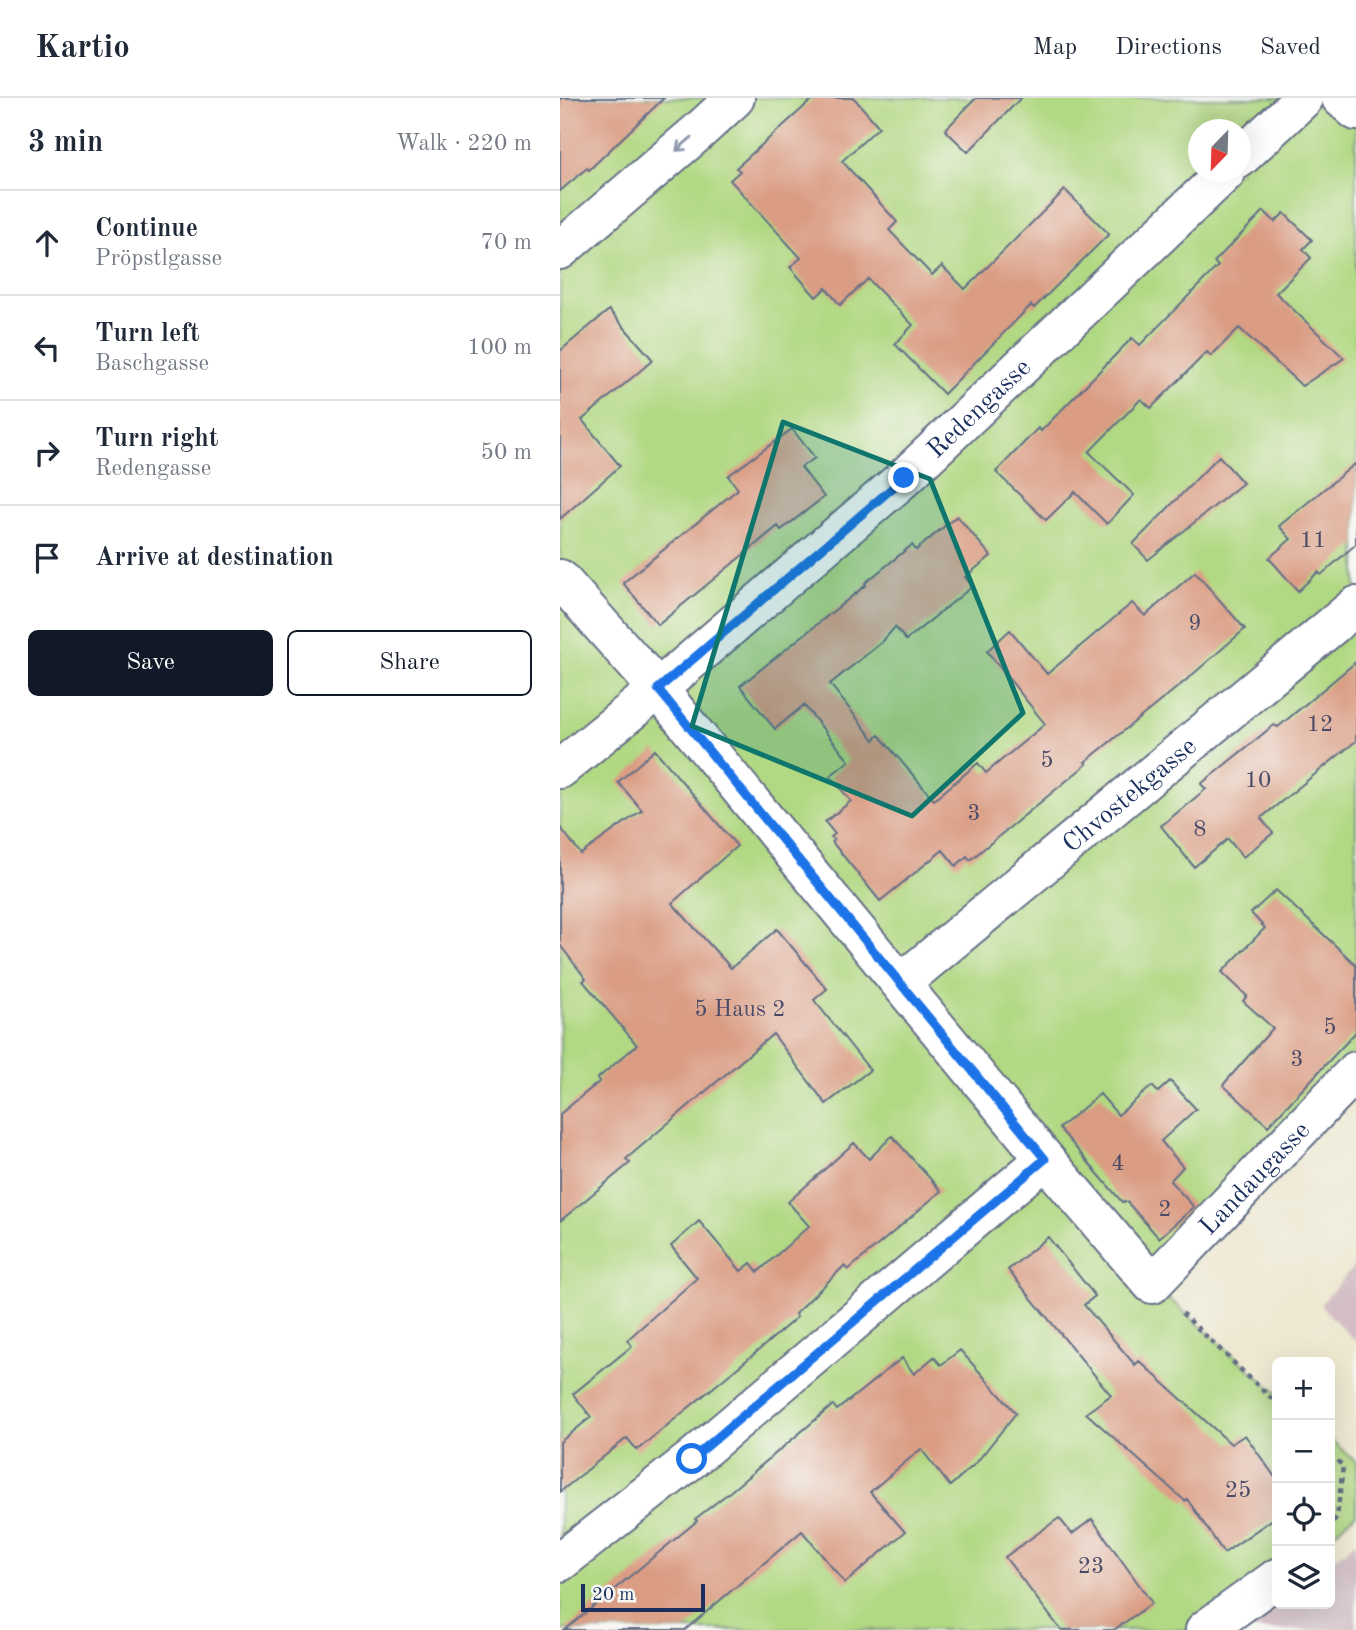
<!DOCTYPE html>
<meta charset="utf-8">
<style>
:root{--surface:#fff;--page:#f6f6f7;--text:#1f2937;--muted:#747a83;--line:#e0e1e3;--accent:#111827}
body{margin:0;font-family:"Old Standard TT",serif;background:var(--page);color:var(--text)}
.controls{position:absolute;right:21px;bottom:21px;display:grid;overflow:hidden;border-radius:10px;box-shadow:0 7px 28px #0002}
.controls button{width:63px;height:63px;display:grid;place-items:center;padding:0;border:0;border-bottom:2px solid var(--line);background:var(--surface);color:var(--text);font:35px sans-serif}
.compass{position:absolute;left:628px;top:21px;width:63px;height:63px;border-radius:50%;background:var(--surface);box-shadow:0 7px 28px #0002;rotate:203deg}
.scale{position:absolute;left:21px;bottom:18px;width:124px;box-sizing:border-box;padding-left:7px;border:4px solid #1b2f5e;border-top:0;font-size:19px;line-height:24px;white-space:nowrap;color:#1b2f5e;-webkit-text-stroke:5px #f6f6f2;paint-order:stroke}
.stop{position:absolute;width:21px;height:21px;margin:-16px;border:5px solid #1a73e8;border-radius:50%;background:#fff}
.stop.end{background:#1a73e8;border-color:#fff;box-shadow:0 2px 7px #0008}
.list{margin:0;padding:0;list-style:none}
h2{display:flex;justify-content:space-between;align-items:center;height:91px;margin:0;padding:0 28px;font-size:30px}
h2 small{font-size:23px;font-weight:400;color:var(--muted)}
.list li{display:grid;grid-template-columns:46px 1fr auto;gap:21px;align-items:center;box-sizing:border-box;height:105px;padding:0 28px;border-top:2px solid var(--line)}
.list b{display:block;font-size:26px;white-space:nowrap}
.list p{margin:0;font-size:23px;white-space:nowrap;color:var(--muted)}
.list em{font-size:23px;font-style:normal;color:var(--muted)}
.actions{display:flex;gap:14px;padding:21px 28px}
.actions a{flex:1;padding:16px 0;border:2px solid var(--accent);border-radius:10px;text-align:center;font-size:24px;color:var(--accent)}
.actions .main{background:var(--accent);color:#fff}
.icon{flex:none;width:38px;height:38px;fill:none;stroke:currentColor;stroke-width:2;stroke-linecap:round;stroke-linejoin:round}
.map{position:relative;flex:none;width:796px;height:1532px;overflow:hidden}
header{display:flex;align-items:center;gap:42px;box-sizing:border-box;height:98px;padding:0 35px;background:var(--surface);border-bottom:2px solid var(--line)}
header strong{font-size:33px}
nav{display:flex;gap:38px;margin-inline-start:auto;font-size:24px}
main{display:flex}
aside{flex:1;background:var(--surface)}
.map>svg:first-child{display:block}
</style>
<header>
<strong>Kartio</strong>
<nav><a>Map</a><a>Directions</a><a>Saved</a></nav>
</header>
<main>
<aside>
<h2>3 min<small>Walk · 220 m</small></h2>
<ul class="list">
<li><svg class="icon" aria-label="ahead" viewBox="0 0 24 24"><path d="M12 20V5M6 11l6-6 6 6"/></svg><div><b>Continue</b><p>Pröpstlgasse</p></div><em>70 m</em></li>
<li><svg class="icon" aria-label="left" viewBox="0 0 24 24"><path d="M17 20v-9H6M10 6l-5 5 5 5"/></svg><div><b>Turn left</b><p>Baschgasse</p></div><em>100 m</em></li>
<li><svg class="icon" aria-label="right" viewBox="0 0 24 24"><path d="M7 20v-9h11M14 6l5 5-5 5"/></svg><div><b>Turn right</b><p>Redengasse</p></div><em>50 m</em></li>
<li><svg class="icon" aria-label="arrive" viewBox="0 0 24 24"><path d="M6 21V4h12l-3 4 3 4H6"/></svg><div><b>Arrive at destination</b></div></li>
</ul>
<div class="actions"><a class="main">Save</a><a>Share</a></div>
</aside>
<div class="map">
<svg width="796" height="1532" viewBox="0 0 796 1532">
<rect width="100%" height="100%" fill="#f6f6f2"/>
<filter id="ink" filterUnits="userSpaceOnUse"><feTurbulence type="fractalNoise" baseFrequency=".0143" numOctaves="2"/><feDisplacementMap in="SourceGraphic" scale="14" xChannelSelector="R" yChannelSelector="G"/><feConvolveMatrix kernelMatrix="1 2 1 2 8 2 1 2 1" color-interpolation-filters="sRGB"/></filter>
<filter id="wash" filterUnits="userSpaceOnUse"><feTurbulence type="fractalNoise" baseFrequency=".00686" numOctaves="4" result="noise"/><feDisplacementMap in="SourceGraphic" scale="28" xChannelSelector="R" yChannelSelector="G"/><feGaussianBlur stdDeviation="1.57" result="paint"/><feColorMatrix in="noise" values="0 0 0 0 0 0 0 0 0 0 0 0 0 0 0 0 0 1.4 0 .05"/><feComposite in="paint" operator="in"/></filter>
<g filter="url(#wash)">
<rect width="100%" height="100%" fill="#eee8d1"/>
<path fill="#d2bec4" d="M796,1166V1244L760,1207Z
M796,1444V1532H681L717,1504V1506H770V1464Z"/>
<path fill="#b1d882" stroke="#668470" stroke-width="2" fill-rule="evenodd" d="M0,0H781L796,13V973L592,1186L717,1295V1480L645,1532H0ZM638,32H680V74H638Z
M770,1341L796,1364V1416L770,1438Z"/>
<g id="blocks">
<path fill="#da9c83" d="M0,0H104L29,72L27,70L0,93Z
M254,0H294L319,29L282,63L337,124L329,132L372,177L382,168L405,191L505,92L549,136L474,210L471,207L384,296L335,246L353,227L308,181L280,207L266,190L256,199L230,169L241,160L170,82L180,73L176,70Z
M416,0H461L408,54L385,32Z
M704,113L715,124L724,115L752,142L743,151L751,160L716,195L784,260L742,288L679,230L651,258L647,254L591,310L581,301L529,354L574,397L547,426L515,394L486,422L436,374L478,330L481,333L572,240L580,247L658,168L654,164Z
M49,212L93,262L22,322L60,368L0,421V253Z
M232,331L255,360L241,369L264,399L221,432L218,428L98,527L63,485L178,391L168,378Z
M659,358L683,385L588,462L573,446Z
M796,365V446L761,477L758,474L738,493L709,460L731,441L719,428Z
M397,418L431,458L405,479L413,488L346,542L335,529L322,544L270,586L314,642L319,637L374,702L418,665L426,675L485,626L427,553L450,532L487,576L572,505L585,518L635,474L685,531L624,584L525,664L527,666L410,762L407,758L396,768L383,752L320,803L272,744L274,742L271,739L275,736L265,724L291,703L270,678L289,663L244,607L215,631L180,588L306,487L305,485L352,447L356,452Z
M796,564V643L701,720L713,735L683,759L668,741L634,769L601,728L646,691L641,686L714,627L718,629Z
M95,652L177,748L112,805L171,870L217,831L267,891L254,902L310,972L266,1006L213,936L66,1061L70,1065L0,1123V1016L40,983L37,981L77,947L23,883L26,881L0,847V729L21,756L82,712L58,684Z
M716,792L796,867V934L708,1028L663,987L713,930L683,903L687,898L662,874L705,830L691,815Z
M610,983L636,1011L601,1043L623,1069L610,1083L634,1109L599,1140L567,1104H562L499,1030L540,996L558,1017L592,988L598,994Z
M332,1038L381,1093L337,1131L288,1172L284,1168L235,1216L237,1219L199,1252L77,1352L67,1340L0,1394V1344L31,1319L13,1296L72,1248L67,1242L137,1180L111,1148L139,1123L181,1173L191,1165L198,1174L249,1128L228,1104L294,1045L309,1061Z
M488,1139L535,1198L524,1207L575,1267L579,1263L671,1346L685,1337L717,1382V1418L664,1455L627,1401L625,1403L526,1315L551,1297L448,1172Z
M400,1252L456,1315L416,1365L390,1388L361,1351L310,1394L345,1434L285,1485L242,1433L125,1532H5L137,1423L135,1421L171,1393L273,1307L277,1312L342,1260L354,1276L374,1259L381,1267Z
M499,1420L512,1436L532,1421L592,1505L554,1532H501L445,1459Z"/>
</g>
</g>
<g filter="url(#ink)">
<use href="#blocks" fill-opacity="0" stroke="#657086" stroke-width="2"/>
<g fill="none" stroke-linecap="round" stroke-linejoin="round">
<defs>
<g id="minor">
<path d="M781,0L796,13"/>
<path d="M680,60L744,0"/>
<path d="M0,152L138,34L175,0"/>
<path id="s1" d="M0,481L98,591L485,1061L592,1186L796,973"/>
<path id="s2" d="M0,671L98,591L344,380L666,74"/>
<path id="s3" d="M341,885L796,508"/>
<path d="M0,1464L132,1361L485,1061"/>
<path d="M645,1532L717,1480"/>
</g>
</defs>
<use href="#minor" stroke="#657086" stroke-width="42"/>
<path stroke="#657086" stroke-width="4.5" stroke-dasharray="5 5" stroke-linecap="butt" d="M622,1215L717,1306
M770,1356L783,1368L777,1419L770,1427"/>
<use href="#minor" stroke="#fff" stroke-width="38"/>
</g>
<defs><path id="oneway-shaft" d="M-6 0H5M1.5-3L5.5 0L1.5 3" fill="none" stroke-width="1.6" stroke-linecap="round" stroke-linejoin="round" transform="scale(1.75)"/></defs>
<use stroke="#8d97ae" href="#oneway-shaft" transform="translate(124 46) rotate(139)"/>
</g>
<g fill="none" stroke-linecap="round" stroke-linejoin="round" filter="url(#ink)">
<path stroke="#1a73e8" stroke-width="9" d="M132,1361L485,1061L98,591L344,380"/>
</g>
<path fill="#0f766e" fill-opacity="0.2" stroke="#0f766e" stroke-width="5" stroke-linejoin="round" d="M223,324L370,381L463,615L352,718L132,628Z"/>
<g text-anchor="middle" stroke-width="5" stroke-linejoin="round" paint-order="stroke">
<g font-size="23" fill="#4b4a67">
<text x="753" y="449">11</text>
<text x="635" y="532">9</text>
<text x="760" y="633">12</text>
<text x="487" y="669">5</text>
<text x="698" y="689">10</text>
<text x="414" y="722">3</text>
<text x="640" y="738">8</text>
<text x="180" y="918">5 Haus 2</text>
<text x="770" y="936">5</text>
<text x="737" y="968">3</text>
<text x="558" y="1072">4</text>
<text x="605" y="1118">2</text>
<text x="678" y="1399">25</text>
<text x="531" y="1475">23</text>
</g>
<g font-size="26" fill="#1b2f5e" stroke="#f6f6f2">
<text dy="9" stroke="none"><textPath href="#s2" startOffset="553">Redengasse</textPath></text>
<text dy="9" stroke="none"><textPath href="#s3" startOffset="296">Chvostekgasse</textPath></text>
<text dy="9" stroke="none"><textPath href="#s1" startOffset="1068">Landaugasse</textPath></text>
</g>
</g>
</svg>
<div class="controls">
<button>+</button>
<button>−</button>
<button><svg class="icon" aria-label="locate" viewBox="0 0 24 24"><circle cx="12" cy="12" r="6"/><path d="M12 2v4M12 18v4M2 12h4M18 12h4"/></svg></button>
<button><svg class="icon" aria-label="layers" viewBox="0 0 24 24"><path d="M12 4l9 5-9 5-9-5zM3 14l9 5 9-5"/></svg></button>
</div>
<svg class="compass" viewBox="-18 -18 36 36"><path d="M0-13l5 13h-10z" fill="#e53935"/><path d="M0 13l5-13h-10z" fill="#747a83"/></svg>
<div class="scale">20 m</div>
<div class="stop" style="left:132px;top:1361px"></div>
<div class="stop end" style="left:344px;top:380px"></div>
</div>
</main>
